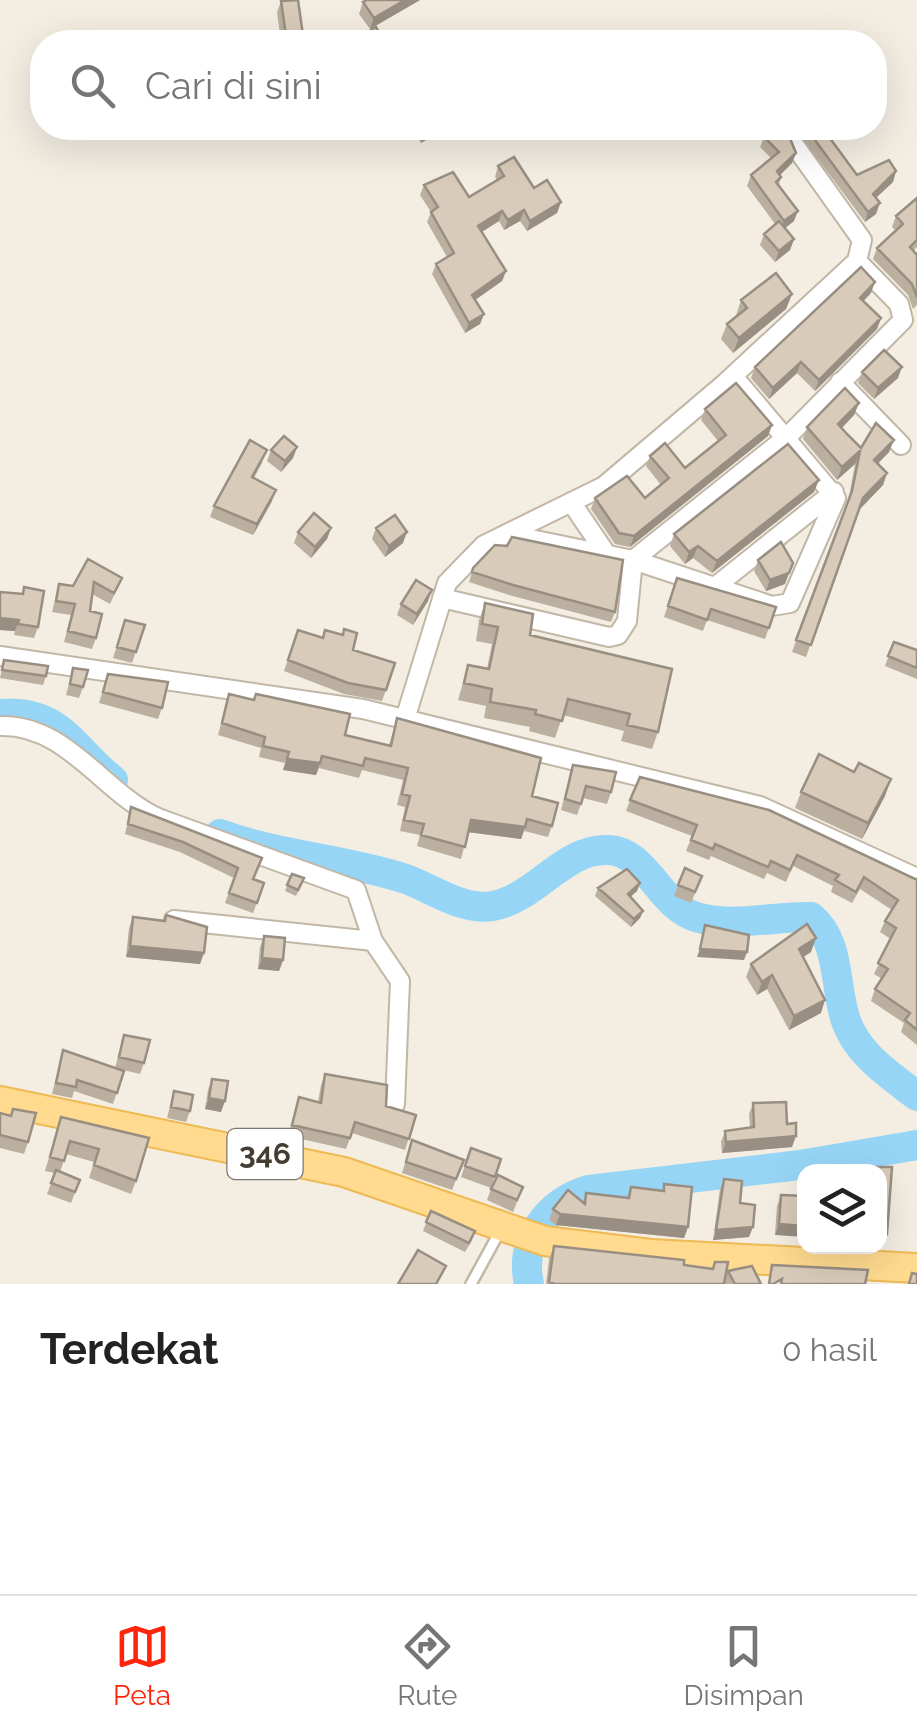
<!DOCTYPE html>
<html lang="id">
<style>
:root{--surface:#fff;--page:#f2f2f2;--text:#222;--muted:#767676;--line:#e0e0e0;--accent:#ff250d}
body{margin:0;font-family:Raleway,sans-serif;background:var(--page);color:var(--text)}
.controls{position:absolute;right:30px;bottom:30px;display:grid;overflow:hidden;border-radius:20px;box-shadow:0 10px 40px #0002}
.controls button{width:90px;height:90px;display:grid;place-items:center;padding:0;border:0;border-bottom:2px solid var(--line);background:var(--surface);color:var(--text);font:50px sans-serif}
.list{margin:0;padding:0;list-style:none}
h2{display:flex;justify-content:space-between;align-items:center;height:130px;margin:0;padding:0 40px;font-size:42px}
h2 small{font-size:32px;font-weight:400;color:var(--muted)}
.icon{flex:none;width:55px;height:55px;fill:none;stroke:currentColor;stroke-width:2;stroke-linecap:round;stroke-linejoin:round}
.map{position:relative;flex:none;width:917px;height:1284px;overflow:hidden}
.search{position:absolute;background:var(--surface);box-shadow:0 10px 40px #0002;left:30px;right:30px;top:30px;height:110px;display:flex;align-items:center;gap:25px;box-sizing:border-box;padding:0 35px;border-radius:40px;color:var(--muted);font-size:38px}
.sheet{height:310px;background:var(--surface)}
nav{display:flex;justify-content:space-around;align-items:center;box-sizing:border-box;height:140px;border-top:2px solid var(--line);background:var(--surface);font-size:28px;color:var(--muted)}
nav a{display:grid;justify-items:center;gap:5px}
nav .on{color:var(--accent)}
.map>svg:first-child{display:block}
</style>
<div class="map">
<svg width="917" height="1284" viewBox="0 0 917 1284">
<rect width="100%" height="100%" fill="#f3ede2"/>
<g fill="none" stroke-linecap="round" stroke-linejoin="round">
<path stroke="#97d5f7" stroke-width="30" d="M0,714C59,708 73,749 113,780
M220,834C280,856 346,859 406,879C433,889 463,911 493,906C536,898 564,848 608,850C647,851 659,906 696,917C731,928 775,916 811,917C841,942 834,987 846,1021C858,1055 890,1075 917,1096
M529,1284C519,1240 548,1202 589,1190L800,1165L917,1145"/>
<defs>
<path id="lane" d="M471,1284L500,1231"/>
<path id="street" d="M840,382L901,445
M571,502L605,552
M506,534L633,560L787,437L903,320L899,304L857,261
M716,586L834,492
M442,598L609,637L618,635L627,621L633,560L772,606L790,603L836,498L733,376
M0,656L363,709L760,806L917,878
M405,719L447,583L484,545L604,486L723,385L857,261L862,240L795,146
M0,726C67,724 102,792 158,818L356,890L373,941L400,981L395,1104
M174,920L373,941"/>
<path id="primary" d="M0,1101L344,1172L545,1241L651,1254L917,1268"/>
</defs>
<use href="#lane" stroke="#c2b7a7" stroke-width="14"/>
<use href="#street" stroke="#c2b7a7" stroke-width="22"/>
<use href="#primary" stroke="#efb954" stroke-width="32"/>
<use href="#lane" stroke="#fff" stroke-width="9"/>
<use href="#street" stroke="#fff" stroke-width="18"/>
<use href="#primary" stroke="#ffda8f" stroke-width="28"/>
</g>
<path fill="#bbaf9f" d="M420,0L370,29L359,14L363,2Z
M281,1L303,42H281L277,12Z
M411,128H439L437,133L421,143Z
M770,128H832L835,132L832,141L857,175L896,171L893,182L876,198V214L865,222L799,134L789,135L796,153L792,163L780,175L781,177L779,185L794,221L785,228L794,239L790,250L775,262L760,245L764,234L775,224L747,186L751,175L771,158L760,147L764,137Z
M498,166L561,202L557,213L527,231L520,221L504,230L499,221L482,232L506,271L502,281L475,300L484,314L480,324L465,333L432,274L436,264L447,257L427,222L431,212L420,195L424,185L469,197L497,180L495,177Z
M917,198V247L913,251L917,255V305L913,309L908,295L873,259L877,248L896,231L892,227L896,216Z
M871,293L863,301L881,318L877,329L815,391L797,373L769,399L751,378L755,367Z
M792,294L786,309L733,353L721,339L727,324L736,316L741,300Z
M862,372L898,378L874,399L858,383Z
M859,403L854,415L842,428L861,448L889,452L878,464L887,473L883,485L859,510L806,657L792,652L848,502L855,464L837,480L803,439L807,427Z
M705,409L772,425L768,436L630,547L615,544L591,509L595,498H645L661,485L646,466L650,456L685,468L718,441L701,420Z
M297,447L293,458L281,472L267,461L271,450Z
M263,461L254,478L272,501L253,535L210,517L214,506Z
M814,492L712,573L693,558L685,564L670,546L674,534Z
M331,528L327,539L311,558L294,543L298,532Z
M376,528L403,543L385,557L372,539Z
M758,560L785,584L766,591L754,571Z
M472,572L615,612L611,622L509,595L469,582Z
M122,578L110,604L92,594L90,611L96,638L92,649L64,642L71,615L52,612L59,584L73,586Z
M677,578L776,607L765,639L707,620L703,631L664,617Z
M24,587L38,627L34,638L14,635L15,631L0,630V592L22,594Z
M428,601L413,625L397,615L401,604Z
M485,603L658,732L652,749L621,741L624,731L563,715L555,738L529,731L530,727L484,718L486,706L458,700L468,665L487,669L492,644L476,641L479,620Z
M125,620L145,625L132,663L113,658Z
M298,630L353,650L386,690L382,701L344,694L284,671Z
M894,642L917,650V679L885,666Z
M4,660L46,676L43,685L0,678Z
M73,668L83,687L79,698L66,695Z
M108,674L162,708L158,719L99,703Z
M229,694L345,735L389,745L397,718L532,796L552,826L548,837L524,831L521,839L468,832L461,859L417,846L420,835L400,831L405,807L397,805L403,780L362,770L359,778L319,768L316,775L283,770L285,763L259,757L261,748L218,735Z
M573,765L611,792L607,804L583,798L577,815L561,810Z
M854,772L885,796L862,839L795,808L801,792Z
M630,800L917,879V1045L901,1032L904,1023L871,1001L875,989L882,979L874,974L891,939L880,932L885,921L892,910L860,889L852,903L831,892L833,886L793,866L786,882L767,873L764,879L711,856L709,860L686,851L692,836L626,811Z
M131,807L262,858L254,879L264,883L253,913L225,903L234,878L180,852L125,834Z
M685,868L702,876L691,903L674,896Z
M292,874L304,878L296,896L285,891Z
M640,883L637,891L630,897L643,911L640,918L631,927L595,896L598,888Z
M166,915L200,964L126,957L129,928L133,917L164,921Z
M264,936L283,960L279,971L258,969L260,947Z
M811,952L803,957L821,1013L789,1030L767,989L757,995L746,977L751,964Z
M124,1035L144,1063L140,1074L115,1068Z
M63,1050L124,1071L113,1104L74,1091L72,1098L52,1094Z
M325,1074L386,1106L416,1115L405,1150L352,1133L346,1149L288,1136L299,1097L318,1102L321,1085Z
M212,1079L221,1112L205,1109L208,1090Z
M174,1091L190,1111L186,1122L167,1118Z
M753,1103L787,1124L792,1147L722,1153L721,1142L725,1131L750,1128L749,1114Z
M0,1113L28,1142L24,1154L0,1148Z
M61,1117L136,1181L131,1194L89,1178L94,1162L66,1154L60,1172L80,1180L71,1203L47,1194L55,1173L45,1171Z
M412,1140L464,1160L452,1190L402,1173Z
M471,1148L501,1159L491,1188L461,1177Z
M724,1179L740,1203L749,1237L713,1240L720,1189Z
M664,1184L688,1227L684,1238L556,1225L549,1220L553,1209L583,1202L586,1193L627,1197L631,1187L662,1191Z
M523,1187L513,1212L487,1200L491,1189Z
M781,1195L804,1196L775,1235L777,1206Z
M431,1211L472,1240L465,1252L423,1231Z
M554,1246L712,1269L715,1262L725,1280L728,1271L761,1284H725V1282L724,1284H546L549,1259Z"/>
<path fill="#988e82" d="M405,0H420L370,29L374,18Z
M432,128H439L437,133L421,143L425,132Z
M790,128H802L799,134L789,135L787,131Z
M796,153L792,163L773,182L777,171Z
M896,171L893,182L869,204L873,194Z
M561,202L557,213L527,231L530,221Z
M880,203L876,214L865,222L868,212Z
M524,210L520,221L504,230L508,220Z
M502,211L499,221L475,236L478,226Z
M798,211L794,221L780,232L784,221Z
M794,239L790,250L775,262L779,251Z
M506,271L502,281L468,305L472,295Z
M875,282L871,293L856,309L860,298Z
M792,294L786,309L733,353L739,338Z
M484,314L480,324L465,333L469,323Z
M881,318L877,329L815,391L819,380Z
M801,362L797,373L769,399L773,388Z
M902,367L898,378L874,399L878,388Z
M859,403L854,415L833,437L838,424Z
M772,425L768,436L630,547L634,536Z
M894,440L889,452L869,472L874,460Z
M297,447L293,458L281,472L285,461Z
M860,451L855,464L837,480L842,467Z
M887,473L883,485L859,510L863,498Z
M819,480L814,492L712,573L717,561Z
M276,490L272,501L253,535L257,524Z
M331,528L327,539L311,558L315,547Z
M407,532L403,543L385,557L389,546Z
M698,546L693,558L685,564L689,552Z
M793,563L785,584L766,591L770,580Z
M432,590L428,601L413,625L417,614Z
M0,618L19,620L15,631L0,630Z
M287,759L320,763L316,775L283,770Z
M891,779L885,796L862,839L868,823Z
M471,820L525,827L521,839L467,832Z
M640,883L637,891L625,902L628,894Z
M643,911L640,918L631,927L634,919Z
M816,938L811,952L794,963L799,949Z
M130,946L204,953L200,964L126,957Z
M700,949L747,952L744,960L697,957Z
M262,958L283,960L279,971L258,969Z
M772,975L767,989L757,995L762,982Z
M825,1000L821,1013L789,1030L794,1016Z
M209,1098L225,1101L221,1112L205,1109Z
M796,1136L792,1147L722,1153L726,1142Z
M560,1214L688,1227L684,1238L556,1225Z
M779,1224L804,1226V1237L775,1235Z
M753,1227L749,1237L713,1240L716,1230Z
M880,1233L887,1234L883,1245L880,1244Z"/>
<path fill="#d9cbb9" stroke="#988e82" stroke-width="2.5" d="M298,0L304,42H287L281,1Z
M367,0H405L374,18L363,2Z
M376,27L384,42H351Z
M770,128H790L787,131L796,153L777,171L781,177L776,182L798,211L784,221L751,175L779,152L764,137Z
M806,128H832L835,132L829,137L857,175L889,160L896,171L873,194L880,203L868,212Z
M514,157L534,188L547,180L561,202L530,221L524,210L508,220L502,211L478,226L506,271L472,295L484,314L469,323L436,264L454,253L431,212L438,207L424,185L453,172L469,197L504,176L498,166Z
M917,198V240L910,247L917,255V297L912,284L877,248L903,224L896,216Z
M779,221L794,239L779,251L764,234Z
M861,267L875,282L860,298L881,318L819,380L801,362L773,388L755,367Z
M776,273L792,294L739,338L727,324L747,308L741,300Z
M884,350L902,367L878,388L862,372Z
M736,383L772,425L634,536L619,533L595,498L627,476L645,498L669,478L650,456L665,443L685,468L726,435L705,409Z
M845,388L859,403L838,424L847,434L861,448L876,423L894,440L874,460L887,473L863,498L811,645L796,640L852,491L860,451L842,467L807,427Z
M284,436L297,447L285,461L271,450Z
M250,440L267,450L252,477L276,490L257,524L214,506Z
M788,444L819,480L717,561L698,546L689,552L674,534Z
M314,513L331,528L315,547L298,532Z
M395,515L407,532L389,546L376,528Z
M512,537L623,560L615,612L513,585L472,572L473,568L495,545L507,546Z
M781,542L793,563L789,573L770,580L758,560Z
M88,559L122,578L114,593L94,582L90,611L102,614L96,638L68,631L75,604L56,601L59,584L73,586Z
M677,578L776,607L769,628L711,609L707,620L668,606Z
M416,580L432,590L417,614L401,604Z
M24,587L44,591L38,627L18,624L19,620L0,618V592L23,594Z
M485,603L533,614L530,635L672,669L658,732L627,725L630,714L568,699L562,721L535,714L536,710L490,702L492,689L464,683L468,665L489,669L498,627L482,624Z
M125,620L145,625L136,652L117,647Z
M344,629L357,633L353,650L395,663L386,690L348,683L288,660L298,630L323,638L325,630L343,635Z
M894,642L917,650V668L888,656Z
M4,660L48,666L46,676L2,670Z
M73,668L88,670L83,687L70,684Z
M108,674L168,682L162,708L103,692Z
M229,694L254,700L256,694L350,714L345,735L391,746L397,718L541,758L532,796L558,803L552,826L527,819L525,827L471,820L465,847L421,835L424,824L404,820L410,796L402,794L408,768L365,758L363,766L322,756L320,763L287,759L289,752L263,746L265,737L222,723Z
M819,754L854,772L859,763L891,779L868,823L801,792Z
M573,765L616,772L611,792L586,786L581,804L565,799Z
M640,777L769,810L915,879H917V1030L905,1020L910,1013L875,989L888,969L878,963L896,928L885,921L898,900L864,877L856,892L835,880L839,875L797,855L790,870L771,861L768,867L715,844L713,849L691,840L697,825L630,800Z
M131,807L262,858L253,879L264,883L257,903L229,893L238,868L183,842L128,824Z
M685,868L702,876L695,892L678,885Z
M627,869L640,883L628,894L643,911L634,919L598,888Z
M292,874L304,878L298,890L287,885Z
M166,915L207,927L204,953L130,946L133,917L165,921Z
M807,924L816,938L799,949L825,1000L794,1016L772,975L762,982L751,964Z
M705,925L749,935L747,952L700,949Z
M264,936L285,938L283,960L262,958Z
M124,1035L150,1040L144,1063L119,1057Z
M63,1050L124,1071L117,1093L77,1080L76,1087L56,1083Z
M325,1074L387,1085L386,1106L416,1115L409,1139L355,1122L350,1138L292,1125L299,1097L321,1103Z
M212,1079L228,1081L225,1101L209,1098Z
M174,1091L193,1095L190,1111L171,1107Z
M786,1102L787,1124L796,1123V1136L726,1142L725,1131L754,1127L753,1103Z
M13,1109L36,1113L28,1142L0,1135V1113L11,1116Z
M61,1117L149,1138L136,1181L94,1165L99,1149L70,1141L64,1161L50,1157Z
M412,1140L464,1160L456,1179L406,1162Z
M471,1148L501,1159L495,1177L465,1166Z
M874,1167H892L887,1234L880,1233V1172H874Z
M56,1170L80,1180L75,1192L51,1183Z
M498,1175L523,1187L517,1200L491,1189Z
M724,1179L742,1181L740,1203L755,1205L753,1227L716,1230Z
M664,1184L692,1187L688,1227L560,1214L553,1209L568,1190L585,1204L586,1193L629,1198L631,1187L664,1191Z
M781,1195L804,1196V1226L779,1224Z
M431,1211L475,1231L469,1243L426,1222Z
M554,1246L684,1260V1265L713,1269L715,1262H728L724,1284H555L549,1282Z
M418,1250L446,1266L436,1284H398Z
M772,1265L868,1270L865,1284H781L782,1279L773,1284H769Z
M752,1266L761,1284H735L728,1271Z
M912,1273L917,1274V1284H909Z"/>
<g text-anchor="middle" stroke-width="8" stroke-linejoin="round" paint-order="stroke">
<rect fill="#fff" stroke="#7d7770" stroke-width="2.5" x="227.5" y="1129" width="75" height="50" rx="8"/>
<g font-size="30" font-weight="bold" fill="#453d32">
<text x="265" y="1164">346</text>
</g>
</g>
</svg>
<div class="controls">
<button><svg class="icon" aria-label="layers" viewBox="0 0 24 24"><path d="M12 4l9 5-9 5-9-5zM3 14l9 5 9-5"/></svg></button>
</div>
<div class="search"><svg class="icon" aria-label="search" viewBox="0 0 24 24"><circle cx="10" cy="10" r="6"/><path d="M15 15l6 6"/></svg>Cari di sini</div>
</div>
<section class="sheet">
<h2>Terdekat<small>0 hasil</small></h2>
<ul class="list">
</ul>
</section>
<nav>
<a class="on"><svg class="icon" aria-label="map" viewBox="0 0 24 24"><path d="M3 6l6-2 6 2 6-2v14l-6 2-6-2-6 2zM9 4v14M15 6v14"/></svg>Peta</a>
<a><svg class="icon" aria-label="directions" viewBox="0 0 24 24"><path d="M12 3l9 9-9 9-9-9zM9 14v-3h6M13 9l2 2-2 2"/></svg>Rute</a>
<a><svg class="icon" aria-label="saved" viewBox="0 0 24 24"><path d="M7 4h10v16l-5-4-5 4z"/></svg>Disimpan</a>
</nav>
